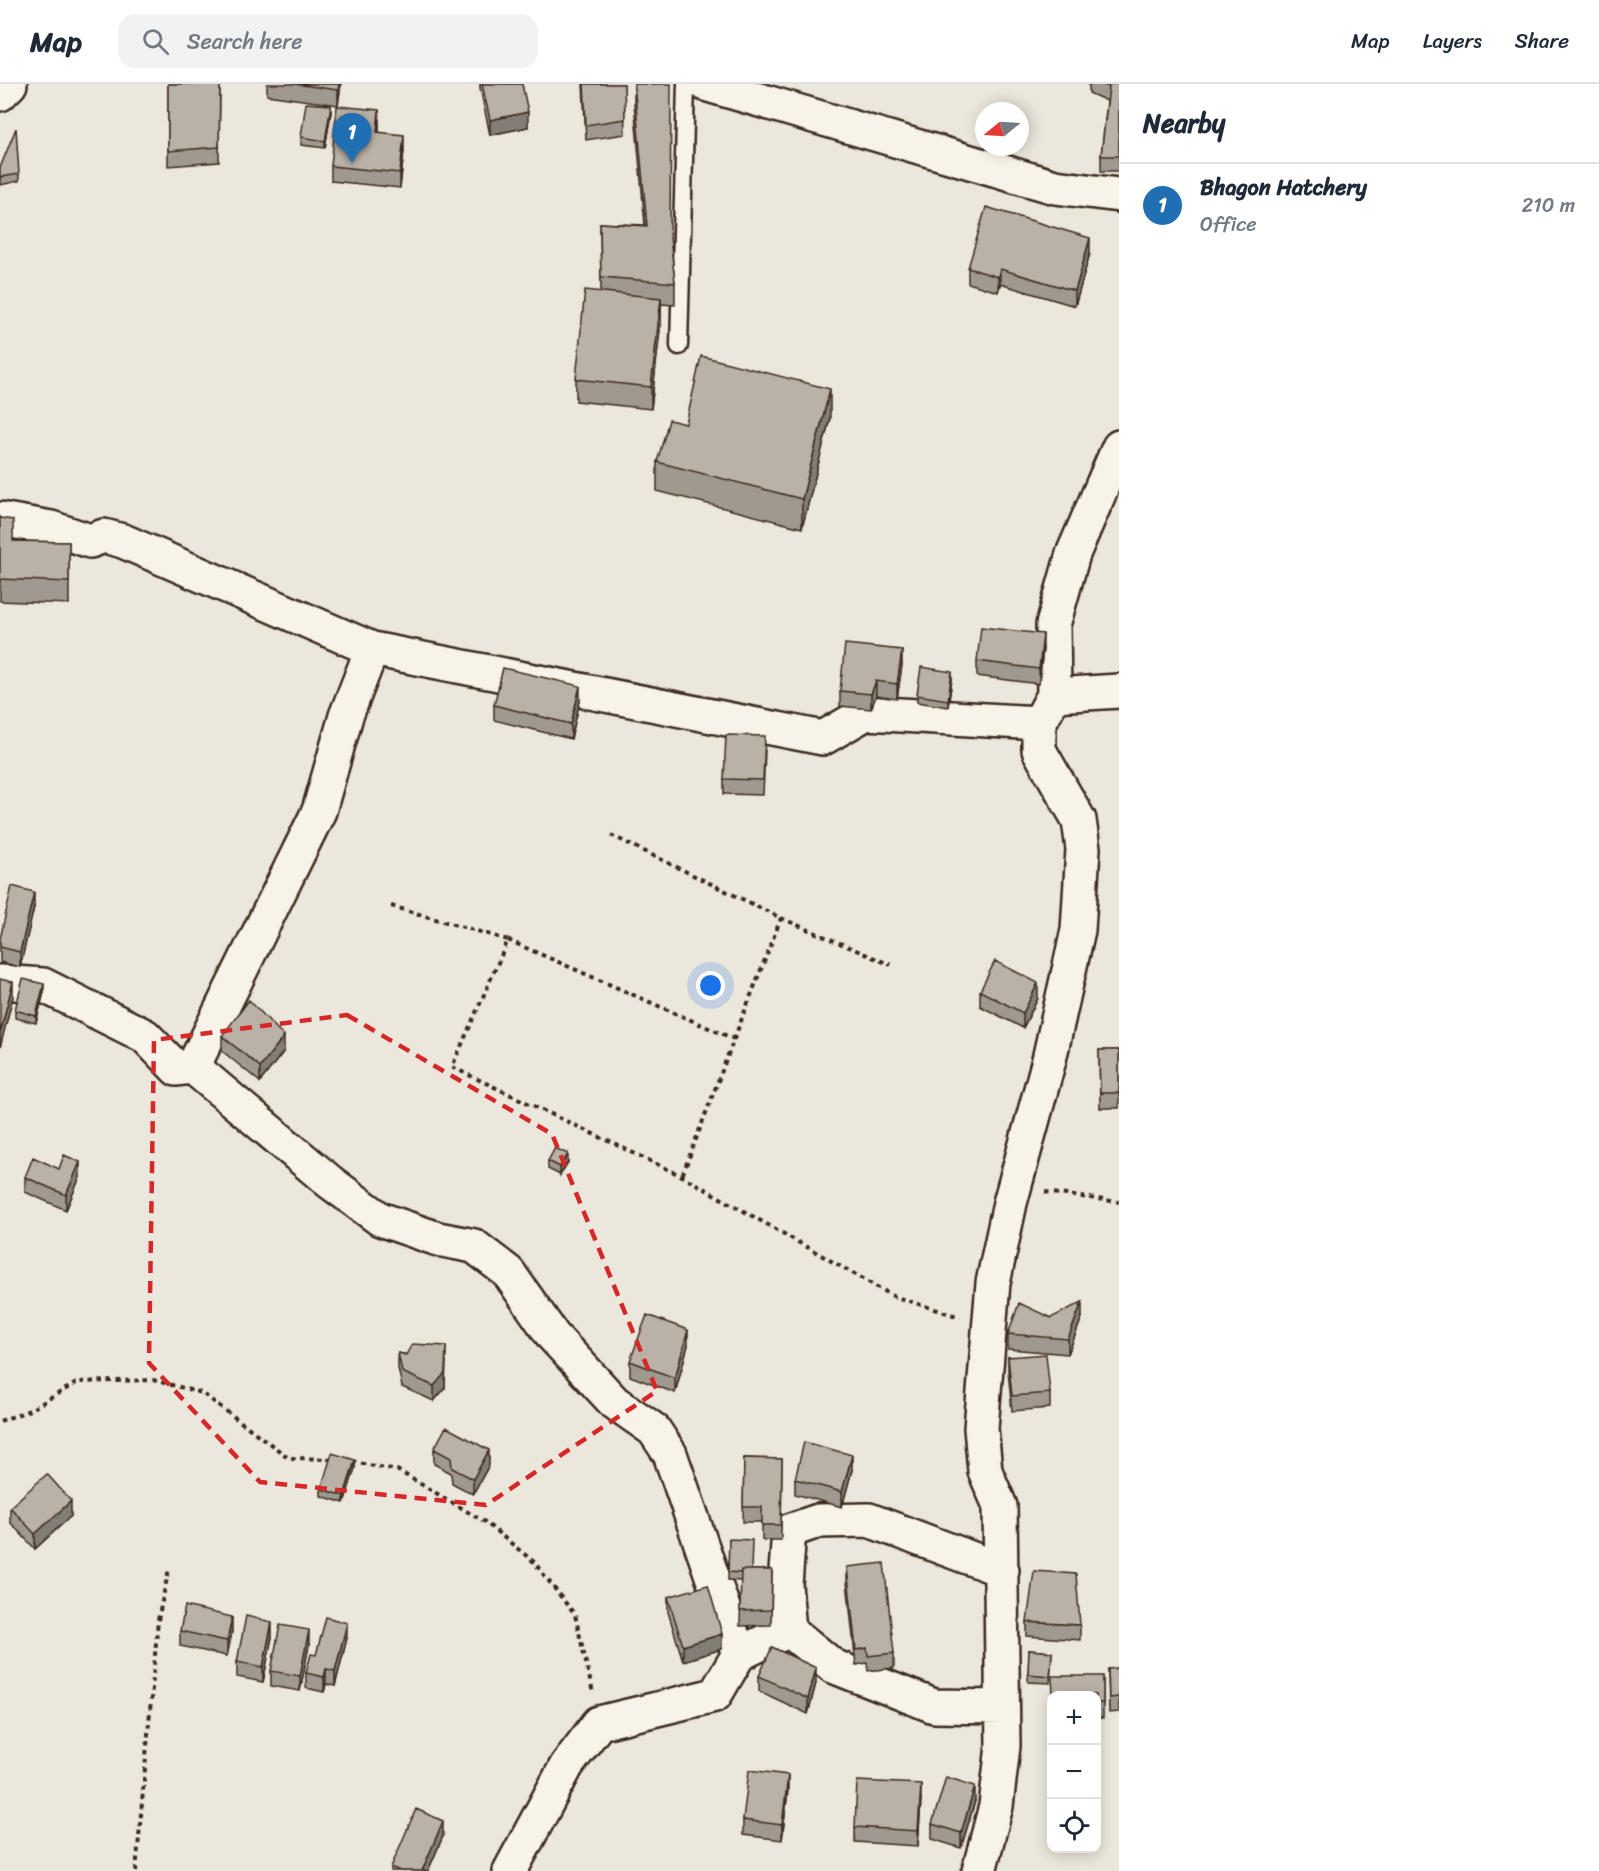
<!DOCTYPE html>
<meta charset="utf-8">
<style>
:root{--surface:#fff;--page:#f2f2f3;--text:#1f2937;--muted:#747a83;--line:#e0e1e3;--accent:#1f6fb2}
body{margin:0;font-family:Sriracha,sans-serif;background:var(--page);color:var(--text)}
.controls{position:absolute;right:18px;bottom:18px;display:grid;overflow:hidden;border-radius:12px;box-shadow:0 3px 15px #0003}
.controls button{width:54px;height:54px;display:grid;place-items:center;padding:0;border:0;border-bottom:2px solid var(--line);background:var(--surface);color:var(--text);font:30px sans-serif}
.compass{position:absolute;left:975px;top:18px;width:54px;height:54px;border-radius:50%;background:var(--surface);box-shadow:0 3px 15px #0003;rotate:252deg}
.you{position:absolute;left:711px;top:902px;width:21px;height:21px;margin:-15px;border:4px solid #fff;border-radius:50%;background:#1a73e8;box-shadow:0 0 0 9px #1a73e833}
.badge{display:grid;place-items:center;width:39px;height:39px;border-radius:50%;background:var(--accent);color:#fff;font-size:20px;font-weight:700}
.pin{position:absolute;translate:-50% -50px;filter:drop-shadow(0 2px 3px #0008)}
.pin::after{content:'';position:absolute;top:32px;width:21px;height:18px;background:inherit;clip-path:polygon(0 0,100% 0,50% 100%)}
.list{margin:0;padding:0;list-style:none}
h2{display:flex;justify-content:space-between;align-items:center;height:78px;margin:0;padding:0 24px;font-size:26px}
h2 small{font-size:20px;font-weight:400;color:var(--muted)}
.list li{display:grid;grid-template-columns:39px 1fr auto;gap:18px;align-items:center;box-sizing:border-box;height:84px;padding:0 24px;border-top:2px solid var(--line)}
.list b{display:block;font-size:22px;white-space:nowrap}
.list p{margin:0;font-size:20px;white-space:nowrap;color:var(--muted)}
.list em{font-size:20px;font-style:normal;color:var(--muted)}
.icon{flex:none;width:33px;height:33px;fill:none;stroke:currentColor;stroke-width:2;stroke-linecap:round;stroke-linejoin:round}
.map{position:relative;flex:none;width:1119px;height:1787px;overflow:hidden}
header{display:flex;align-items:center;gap:36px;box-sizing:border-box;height:84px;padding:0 30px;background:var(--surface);border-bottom:2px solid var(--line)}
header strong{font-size:28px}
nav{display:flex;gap:33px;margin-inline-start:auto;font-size:21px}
.search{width:420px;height:54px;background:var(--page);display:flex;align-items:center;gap:15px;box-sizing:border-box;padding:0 21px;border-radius:18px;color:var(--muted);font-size:22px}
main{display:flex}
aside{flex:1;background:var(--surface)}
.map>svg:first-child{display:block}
</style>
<header>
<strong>Map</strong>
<div class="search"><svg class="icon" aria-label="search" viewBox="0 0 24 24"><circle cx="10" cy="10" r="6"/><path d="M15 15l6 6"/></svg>Search here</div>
<nav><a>Map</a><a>Layers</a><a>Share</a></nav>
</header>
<main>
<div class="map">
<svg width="1119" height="1787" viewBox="0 0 1119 1787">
<rect width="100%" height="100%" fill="#ece7dc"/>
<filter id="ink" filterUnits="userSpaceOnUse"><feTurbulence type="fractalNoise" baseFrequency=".0167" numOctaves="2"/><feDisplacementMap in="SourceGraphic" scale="12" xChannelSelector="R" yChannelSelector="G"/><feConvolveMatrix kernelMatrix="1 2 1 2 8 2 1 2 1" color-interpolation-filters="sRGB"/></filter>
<g filter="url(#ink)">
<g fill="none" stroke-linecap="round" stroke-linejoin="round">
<defs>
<path id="service" d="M679,262L686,0"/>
<path id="minor" d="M705,0L1055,103L1119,111
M0,435L51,444L90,457L104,452L123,457L372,565L346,632L319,727L193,983L177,985L145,952L43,901L0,898
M372,565L823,654L866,629L1039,639
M1054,611L1119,607
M193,983L330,1098L380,1135L438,1155L474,1162L508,1188L553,1252L614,1318L654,1346L670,1370L739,1570
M1000,1623L934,1622L833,1582L789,1546L785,1501L789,1447L818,1437L869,1436L1002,1486
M510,1787L567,1681L599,1639L715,1611L739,1570L789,1546
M979,1787L996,1722L1003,1662L1000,1422L985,1387L981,1344L993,1199L1010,1119L1049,976L1078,846L1083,765L1079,736L1039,666V639L1054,611L1053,541L1073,470L1119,363"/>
<path id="tertiary" d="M0,10L10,0"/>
</defs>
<use href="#service" stroke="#3b2a1e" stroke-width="21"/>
<use href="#minor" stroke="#3b2a1e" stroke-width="38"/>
<use href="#tertiary" stroke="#3b2a1e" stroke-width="38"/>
<path stroke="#3b2a1e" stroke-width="4" stroke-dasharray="4.5 4.5" stroke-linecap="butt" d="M611,751L781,834L891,881
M391,822L508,856L452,983L682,1092L893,1212L960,1233
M508,856L734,955L682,1092
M734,955L781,834
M1045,1108L1119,1118
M0,1337L30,1326L78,1298L153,1296L202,1309L289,1374L335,1375
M352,1378L397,1386L485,1438L534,1478L575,1531L593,1609
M136,1787L158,1536L169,1485"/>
<use href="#service" stroke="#f7f3e8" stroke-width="16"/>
<use href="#minor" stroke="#f7f3e8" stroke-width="33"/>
<use href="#tertiary" stroke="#f7f3e8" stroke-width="33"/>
</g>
<path fill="#a09990" stroke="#3b2a1e" stroke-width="1.5" d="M168,0H220L219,78L168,82Z
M267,0H341L338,21L267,11Z
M480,0H522L528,43L490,51L480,4Z
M583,0H624L625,50L586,56Z
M634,0L670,154L675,199V221L661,220V236L651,325L576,317V295L601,208L600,139L645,141L634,19Z
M1089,0H1119V87H1101V72L1107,17L1089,9Z
M331,28L325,64L301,61V53Z
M379,41V48L404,66L400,104L331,97V82Z
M0,84L19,90V97L0,101Z
M1090,169L1075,222L1000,200L998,208L968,199V184Z
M830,334L802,444L657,407V378L686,340Z
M0,434L13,457L69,458V520L0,517Z
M1043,565L1039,600L977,592V577Z
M902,581L897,615L876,612L871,625L840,622V607Z
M952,595L948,623L917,618V611Z
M580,617L571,655L494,636V621Z
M765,667L763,711L724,710V695Z
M34,823L20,883L0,878V855Z
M980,907L1038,914L1023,944L980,922Z
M44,908L36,939L15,934V926Z
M222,952L284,967L260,998L222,967Z
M1099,966H1119V1024H1100Z
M548,1077L568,1078L560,1091L548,1085Z
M59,1085L80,1093L66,1126L25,1108V1093Z
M1082,1233L1068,1270L1008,1265V1250L1051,1234Z
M688,1261L675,1309L630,1292V1277Z
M398,1269L446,1277L445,1304L434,1317L402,1303L398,1284Z
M1008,1273L1050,1309V1324L1012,1327L1008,1287Z
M434,1365L489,1381L473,1410L452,1399L451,1389L434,1380Z
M744,1374L782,1375L781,1456H762V1438H743Z
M355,1384L344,1419L321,1412V1405Z
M852,1386L842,1423L795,1410V1395Z
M10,1423L71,1432L35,1465L10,1438Z
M729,1455L751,1486H772L771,1541L740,1542L741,1497L728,1496Z
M847,1483L894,1569V1584L868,1587L867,1579L856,1581L847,1498Z
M668,1513L722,1565L683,1577L668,1528Z
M1027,1538L1080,1541V1556L1027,1552Z
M180,1547L232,1548L227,1572L180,1562Z
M272,1553L263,1598L237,1593V1578Z
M347,1554L335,1602L326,1600L324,1608L306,1604V1589L316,1571Z
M309,1561L300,1607L271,1602V1587Z
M1029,1566L1052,1568L1050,1599L1028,1598Z
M1119,1584V1628L1109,1629L1108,1585Z
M759,1592L816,1599L808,1630L759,1607Z
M1103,1592V1634H1096V1611Z
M788,1706L782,1756L743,1751V1736Z
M921,1715L918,1762L855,1758V1743Z
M975,1717L961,1764L932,1755V1740Z
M443,1752L428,1787H391V1783Z"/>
<path fill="#827d75" stroke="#3b2a1e" stroke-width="1.5" d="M339,0H341L338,21V6Z
M331,21V28L325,64V57Z
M379,26V41L377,63V48Z
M528,28V43L490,51V36Z
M404,51V66L400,104V89Z
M1090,154V169L1075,222V207Z
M1000,185V200L998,208V193Z
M661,214V236L651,325V303Z
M830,305V334L802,444V415Z
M1043,550V565L1039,600V585Z
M902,566V581L897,615V600Z
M952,588V595L948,623V616Z
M876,597V612L871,625V610Z
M580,602V617L571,655V640Z
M34,808V823L20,883V868Z
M13,898V913L0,964V949Z
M1038,899V914L1023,944V929Z
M44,900V908L36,939V932Z
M284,952V967L260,998V983Z
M568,1070V1078L560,1091V1083Z
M80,1078V1093L66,1126V1111Z
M1082,1218V1233L1068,1270V1255Z
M688,1246V1261L675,1309V1294Z
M446,1262L445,1304L434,1317V1302Z
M489,1366V1381L473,1410V1395Z
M852,1371V1386L842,1423V1408Z
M355,1376V1384L344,1419V1412Z
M71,1417V1432L35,1465V1450Z
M232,1533V1548L227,1572V1557Z
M272,1538V1553L263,1598V1583Z
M347,1539V1554L335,1602V1587Z
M309,1546V1561L300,1607V1592Z
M722,1550V1565L683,1577V1562Z
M816,1584V1599L808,1630V1615Z
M326,1585V1600L324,1608V1593Z
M788,1691V1706L782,1756V1741Z
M921,1700V1715L918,1762V1747Z
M975,1702V1717L961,1764V1749Z
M443,1737V1752L428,1787H422Z"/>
<path fill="#bab2a7" stroke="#3b2a1e" stroke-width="1.5" d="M168,0H220L219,63L168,67Z
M295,0H339L338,6Z
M482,0H522L528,28L490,36Z
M584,0H624L625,35L586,41Z
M634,0H671L670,153L675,199L601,193L600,139L647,142Z
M1102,0H1119V72H1101L1109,3Z
M306,19L331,21L325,57L301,53Z
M337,22L379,26L377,48L404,51L400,89L331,82Z
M16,44L19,90L0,93V84Z
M986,123L1090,154L1075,207L1000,185L998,193L968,184Z
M585,206L661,214L651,303L576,295Z
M701,272L830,305L802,415L657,378L669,336L686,340Z
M0,434L13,436V457L69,458V498L0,495Z
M981,543L1043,550L1039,585L977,577Z
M845,560L902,566L897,600L876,597L871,610L840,607Z
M921,583L952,588L948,616L917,611Z
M503,584L580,602L571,640L494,621Z
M726,651L765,652L763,696L724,695Z
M12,802L34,808L20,868L0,863V855Z
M995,877L1038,899L1023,929L980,907Z
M0,895L13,898L0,949Z
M23,895L44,900L36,932L15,926Z
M249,916L284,952L260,983L222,952Z
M1099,966H1119V1009H1100Z
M555,1064L568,1070L560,1083L548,1077Z
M64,1071L80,1078L66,1111L25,1093L33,1073L59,1085Z
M1082,1218L1068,1255L1008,1250L1019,1219L1051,1234Z
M647,1231L688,1246L675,1294L630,1277Z
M412,1260L446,1262L445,1289L434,1302L402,1288L398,1269L406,1271Z
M1046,1270L1050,1309L1012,1312L1008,1273Z
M446,1343L489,1366L473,1395L452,1384L451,1374L434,1365Z
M804,1358L852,1371L842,1408L795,1395Z
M332,1369L355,1376L344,1412L321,1405Z
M744,1374L782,1375L781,1441H762V1423H743Z
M47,1390L71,1417L35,1450L10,1423Z
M729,1455L752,1456L751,1486H741V1489L728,1488Z
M884,1479L894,1569L868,1572L867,1564L856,1566L847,1483Z
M741,1486H772L771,1526L740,1527Z
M1034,1487L1076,1490L1080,1541L1027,1538Z
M708,1501L722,1550L683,1562L668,1513Z
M185,1522L232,1533L227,1557L180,1547Z
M246,1532L272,1538L263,1583L237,1578Z
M326,1533L347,1539L335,1587L326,1585L324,1593L306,1589L311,1570L316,1571Z
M280,1541L309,1546L300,1592L271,1587Z
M772,1563L816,1584L808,1615L759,1592Z
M1029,1566L1052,1568L1050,1592L1028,1590Z
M1119,1584V1613L1109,1614L1108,1585Z
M1052,1592H1103V1619H1096V1611H1053Z
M749,1686L788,1691L782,1741L743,1736Z
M946,1693L975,1702L961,1749L932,1740Z
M857,1697L921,1700L918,1747L855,1743Z
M416,1725L443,1737L422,1787H401L391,1783Z"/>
</g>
<path fill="none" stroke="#d62828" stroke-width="4.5" stroke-dasharray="12 8" stroke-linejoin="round" d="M347,931L552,1050L657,1307L486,1421L260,1398L149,1279L154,956Z"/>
</svg>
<div class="controls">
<button>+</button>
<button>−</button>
<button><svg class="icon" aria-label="locate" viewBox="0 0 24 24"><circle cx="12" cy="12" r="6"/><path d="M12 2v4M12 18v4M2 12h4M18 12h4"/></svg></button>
</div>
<svg class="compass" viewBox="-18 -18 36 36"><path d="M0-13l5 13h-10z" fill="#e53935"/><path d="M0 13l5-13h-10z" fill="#747a83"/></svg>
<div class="you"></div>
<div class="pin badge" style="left:352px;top:79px">1</div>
</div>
<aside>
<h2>Nearby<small></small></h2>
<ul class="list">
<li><span class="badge">1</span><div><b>Bhagon Hatchery</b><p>Office</p></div><em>210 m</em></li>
</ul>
</aside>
</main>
